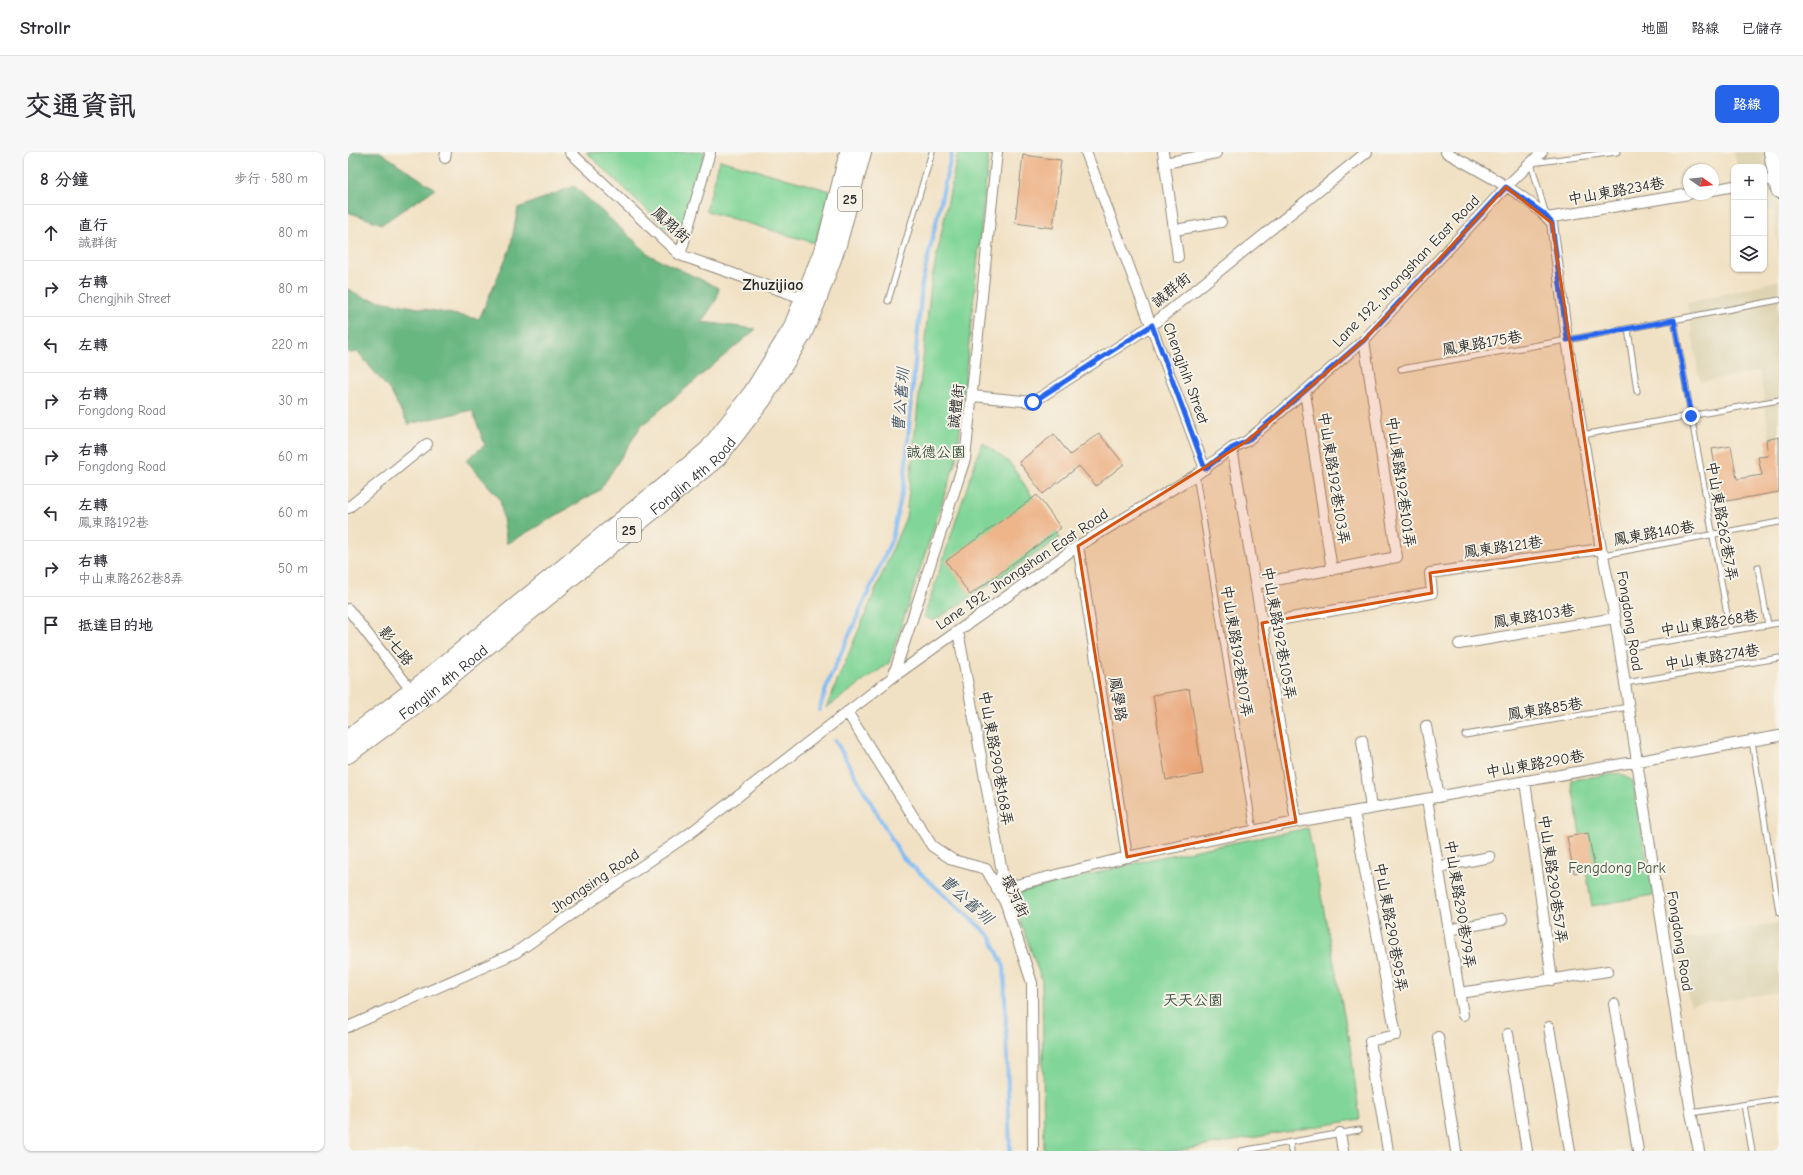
<!DOCTYPE html>
<html lang="zh-TW">
<meta charset="utf-8">
<style>
:root{--surface:#fff;--page:#f7f7f7;--text:#2b2b33;--muted:#7c7c81;--line:#e1e1e2;--accent:#2563eb}
body{margin:0;font-family:"Comic Neue","LXGW WenKai TC",sans-serif;background:var(--page);color:var(--text)}
.controls{position:absolute;right:12px;top:12px;display:grid;overflow:hidden;border-radius:8px;box-shadow:0 1px 3px #0004}
.controls button{width:36px;height:36px;display:grid;place-items:center;padding:0;border:0;border-bottom:1px solid var(--line);background:var(--surface);color:var(--text);font:20px sans-serif}
.compass{position:absolute;left:1335px;top:12px;width:36px;height:36px;border-radius:50%;background:var(--surface);box-shadow:0 1px 3px #0004;rotate:105deg}
.stop{position:absolute;width:12px;height:12px;margin:-9px;border:3px solid #2563eb;border-radius:50%;background:#fff}
.stop.end{background:#2563eb;border-color:#fff;box-shadow:0 1px 4px #0008}
.list{margin:0;padding:0;list-style:none}
h2{display:flex;justify-content:space-between;align-items:center;height:52px;margin:0;padding:0 16px;font-size:17px}
h2 small{font-size:13px;font-weight:400;color:var(--muted)}
.list li{display:grid;grid-template-columns:26px 1fr auto;gap:12px;align-items:center;box-sizing:border-box;height:56px;padding:0 16px;border-top:1px solid var(--line)}
.list b{display:block;font-size:15px;white-space:nowrap}
.list p{margin:0;font-size:13px;white-space:nowrap;color:var(--muted)}
.list em{font-size:13px;font-style:normal;color:var(--muted)}
.icon{flex:none;width:22px;height:22px;fill:none;stroke:currentColor;stroke-width:2;stroke-linecap:round;stroke-linejoin:round}
.map{position:relative;flex:none;width:1431px;height:999px;overflow:hidden;border-radius:8px}
header{display:flex;align-items:center;gap:24px;box-sizing:border-box;height:56px;padding:0 20px;background:var(--surface);border-bottom:1px solid var(--line)}
header strong{font-size:19px}
nav{display:flex;gap:22px;margin-inline-start:auto;font-size:14px}
.intro{display:flex;align-items:center;justify-content:space-between;box-sizing:border-box;height:96px;padding:0 24px}
h1{margin:0;font-size:28px}
.button{padding:10px 18px;border-radius:8px;background:var(--accent);color:#fff;font-size:14px;font-weight:700}
main{display:flex;gap:24px;padding:0 24px}
aside{flex:1;background:var(--surface);border-radius:8px;box-shadow:0 1px 3px #0004}
.map>svg:first-child{display:block}
</style>
<header>
<strong>Strollr</strong>
<nav><a>地圖</a><a>路線</a><a>已儲存</a></nav>
</header>
<div class="intro"><h1>交通資訊</h1><a class="button">路線</a></div>
<main>
<aside>
<h2>8 分鐘<small>步行 · 580 m</small></h2>
<ul class="list">
<li><svg class="icon" aria-label="ahead" viewBox="0 0 24 24"><path d="M12 20V5M6 11l6-6 6 6"/></svg><div><b>直行</b><p>誠群街</p></div><em>80 m</em></li>
<li><svg class="icon" aria-label="right" viewBox="0 0 24 24"><path d="M7 20v-9h11M14 6l5 5-5 5"/></svg><div><b>右轉</b><p>Chengjhih Street</p></div><em>80 m</em></li>
<li><svg class="icon" aria-label="left" viewBox="0 0 24 24"><path d="M17 20v-9H6M10 6l-5 5 5 5"/></svg><div><b>左轉</b></div><em>220 m</em></li>
<li><svg class="icon" aria-label="right" viewBox="0 0 24 24"><path d="M7 20v-9h11M14 6l5 5-5 5"/></svg><div><b>右轉</b><p>Fongdong Road</p></div><em>30 m</em></li>
<li><svg class="icon" aria-label="right" viewBox="0 0 24 24"><path d="M7 20v-9h11M14 6l5 5-5 5"/></svg><div><b>右轉</b><p>Fongdong Road</p></div><em>60 m</em></li>
<li><svg class="icon" aria-label="left" viewBox="0 0 24 24"><path d="M17 20v-9H6M10 6l-5 5 5 5"/></svg><div><b>左轉</b><p>鳳東路192巷</p></div><em>60 m</em></li>
<li><svg class="icon" aria-label="right" viewBox="0 0 24 24"><path d="M7 20v-9h11M14 6l5 5-5 5"/></svg><div><b>右轉</b><p>中山東路262巷8弄</p></div><em>50 m</em></li>
<li><svg class="icon" aria-label="arrive" viewBox="0 0 24 24"><path d="M6 21V4h12l-3 4 3 4H6"/></svg><div><b>抵達目的地</b></div></li>
</ul>
</aside>
<div class="map">
<svg width="1431" height="999" viewBox="0 0 1431 999">
<rect width="100%" height="100%" fill="#f7f3e8"/>
<filter id="ink" filterUnits="userSpaceOnUse"><feTurbulence type="fractalNoise" baseFrequency=".025" numOctaves="2"/><feDisplacementMap in="SourceGraphic" scale="8" xChannelSelector="R" yChannelSelector="G"/><feConvolveMatrix kernelMatrix="1 2 1 2 8 2 1 2 1" color-interpolation-filters="sRGB"/></filter>
<filter id="wash" filterUnits="userSpaceOnUse"><feTurbulence type="fractalNoise" baseFrequency=".012" numOctaves="4" result="noise"/><feDisplacementMap in="SourceGraphic" scale="16" xChannelSelector="R" yChannelSelector="G"/><feGaussianBlur stdDeviation="0.9" result="paint"/><feColorMatrix in="noise" values="0 0 0 0 0 0 0 0 0 0 0 0 0 0 0 0 0 1.4 0 .05"/><feComposite in="paint" operator="in"/></filter>
<g filter="url(#wash)">
<rect width="100%" height="100%" fill="#f1e1c4"/>
<path fill="#ded4b4" d="M1386,0H1431V103L1425,58L1416,59V15H1389Z
M1431,128V353L1412,219L1352,230L1339,151Z
M1431,771V840L1342,853L1329,789Z"/>
<path fill="#81d598" stroke="#568062" d="M238,0H357L331,88Z
M610,0H641L609,305L541,511L478,556L558,365L583,132Z
M372,8L483,39L467,91L358,59Z
M634,290L662,311L712,386L586,469L576,465Z
M1271,621L1285,629L1305,743L1244,754L1223,628Z
M960,676L1002,894L1012,967L829,999H696L694,829L668,757L673,740L803,707Z"/>
<path fill="#68b680" stroke="#4a7056" d="M0,0H32L87,37L34,72L0,60Z
M226,34L303,104L371,136L369,146L354,170L408,177L293,274L252,338L159,392L152,347L118,308L137,293L124,258L60,272L43,240L10,200L0,201V137L16,146L131,167L162,97L170,56Z"/>
<g fill="none" stroke-linecap="round" stroke-linejoin="round">
<path stroke="#82bcf4" stroke-width="4" d="M471,558L481,528L544,387L556,332L574,132L604,0
M487,588L554,705L642,784L656,815L662,999"/>
</g>
<g id="blocks">
<path fill="#eeb58b" d="M675,3L713,8L705,76L667,71Z
M751,281L776,312L748,334L731,314L695,342L671,310L706,282L722,303Z
M1431,285V340L1373,350L1364,297L1383,294L1389,327L1414,323L1410,305L1420,304L1418,288Z
M689,343L713,376L622,443L598,409Z
M841,537L855,622L818,628L805,543Z
M1240,681L1247,717L1226,721L1219,685Z"/>
</g>
</g>
<g filter="url(#ink)">
<use href="#blocks" fill-opacity="0" stroke="#8e8678" stroke-width="1"/>
<g fill="none" stroke-linecap="round" stroke-linejoin="round">
<defs>
<path id="service" d="M1198,63L1183,11L1269,0
M540,149L584,0
M1326,168L1382,479
M1280,177L1289,239
M1053,217L1219,188L1431,148
M1234,283L1431,248
M848,323L906,679
M1255,403L1431,370
M1410,415L1420,473
M1271,497L1431,471
M1277,531L1431,506
M1117,583L1280,555
M1404,589L1431,760
M1396,953L1404,999
M1343,961L1431,947
M942,990L943,999
M893,999L1011,978"/>
<path id="minor" d="M222,0L332,103L460,148
M738,0L857,317
M815,0L830,105
M1098,0C1132,20 1178,41 1204,71L1219,188L1253,397L1255,403L1267,466L1343,961L1351,999
M97,6L98,0
M817,11L868,1
M1416,29L1431,26
M1365,38L1386,34
M1199,66L1341,42
M827,78L873,70
M332,103L362,0
M957,240L984,418
M625,244L685,250L804,173L1019,0
M884,296L948,670
M0,356L79,292
M730,394L779,705
M907,432L1049,405L1016,188
M0,457L67,543
M914,471L1084,441L1082,421L1253,397
M610,479L654,720L649,738L779,705L948,670L1431,584
M1111,492L1267,466
M545,525L617,307L649,0
M499,560L584,694L605,708L638,717L658,752L684,831L685,999
M1078,574L1091,645
M1014,588L1023,657
M1177,629L1204,828
M1079,647L1115,863
M1006,660L1048,883L1022,889L1040,999
M1090,715L1142,705
M1100,778L1154,768
M1111,841L1260,819
M1266,852L1290,999
M0,875L167,801L341,682L545,525L730,394L848,323L884,296L899,289L1016,188L1158,35L1194,0
M1201,875L1222,999
M1160,882L1179,999
M1090,885L1108,999
M992,981L995,999"/>
<g id="primary">
<path d="M1424,0L1431,38"/>
<path d="M0,586L63,539L359,298L404,240L443,177L478,89L500,0"/>
<path id="s1" d="M0,603L72,550L370,306L415,248L455,183L469,151L490,93L515,0"/>
</g>
</defs>
<use href="#service" stroke="#8e8678" stroke-width="7"/>
<use href="#minor" stroke="#8e8678" stroke-width="12"/>
<use href="#primary" stroke="#8e8678" stroke-width="18"/>
<use href="#service" stroke="#fff" stroke-width="5"/>
<use href="#minor" stroke="#fff" stroke-width="10"/>
<use href="#primary" stroke="#fff" stroke-width="16"/>
</g>
</g>
<g fill="none" stroke-linecap="round" stroke-linejoin="round" filter="url(#ink)">
<path stroke="#2563eb" stroke-width="5" d="M685,250L804,173L857,317L884,296L899,289L1016,188L1158,35L1195,61L1204,71L1219,188L1326,168L1343,264"/>
</g>
<path fill="#d5540f" fill-opacity="0.2" stroke="#d5540f" stroke-width="3" stroke-linejoin="round" d="M1158,35L1204,71L1253,397L1082,421L1084,441L914,471L948,670L779,705L730,394L899,289L1016,188Z"/>
<g text-anchor="middle" stroke-width="4" stroke-linejoin="round" paint-order="stroke">
<g fill="#f7f3e8" stroke="#686764" stroke-width="1">
<rect x="490" y="35" width="24" height="24" rx="3"/>
<rect x="269" y="366" width="24" height="24" rx="3"/>
</g>
<g font-size="14" font-weight="bold" fill="#2b2b2b">
<text x="502" y="52">25</text>
<text x="281" y="383">25</text>
</g>
<g font-size="15" fill="#2b2b2b" stroke="#f7f3e8">
<text transform="translate(1268 39) rotate(-10)" y="5">中山東路234巷</text>
<text transform="translate(323 73) rotate(42)" y="5">鳳翔街</text>
<text transform="translate(1058 119) rotate(-46)" y="5">Lane 192, Jhongshan East Road</text>
<text transform="translate(823 138) rotate(-39)" y="5">誠群街</text>
<text transform="translate(1134 191) rotate(-10)" y="5">鳳東路175巷</text>
<text transform="translate(838 221) rotate(70)" y="5">Chengjhih Street</text>
<text transform="translate(608 254) rotate(-83)" y="5">誠體街</text>
<text dy="5" stroke="none"><textPath href="#s1" startOffset="444">Fonglin 4th Road</textPath></text>
<text transform="translate(986 326) rotate(81)" y="5">中山東路192巷103弄</text>
<text transform="translate(1053 330) rotate(82)" y="5">中山東路192巷101弄</text>
<text transform="translate(1374 369) rotate(80)" y="5">中山東路262巷7弄</text>
<text transform="translate(1306 381) rotate(-10)" y="5">鳳東路140巷</text>
<text transform="translate(1155 395) rotate(-8)" y="5">鳳東路121巷</text>
<text transform="translate(674 417) rotate(-34)" y="5">Lane 192, Jhongshan East Road</text>
<text transform="translate(1186 464) rotate(-9)" y="5">鳳東路103巷</text>
<text transform="translate(1282 469) rotate(81)" y="5">Fongdong Road</text>
<text transform="translate(1361 471) rotate(-9)" y="5">中山東路268巷</text>
<text transform="translate(931 481) rotate(80)" y="5">中山東路192巷105弄</text>
<text transform="translate(48 494) rotate(52)" y="5">影七路</text>
<text transform="translate(889 499) rotate(81)" y="5">中山東路192巷107弄</text>
<text transform="translate(1364 505) rotate(-9)" y="5">中山東路274巷</text>
<text dy="5" stroke="none"><textPath href="#s1" startOffset="120">Fonglin 4th Road</textPath></text>
<text transform="translate(770 547) rotate(81)" y="5">鳳學路</text>
<text transform="translate(1197 557) rotate(-9)" y="5">鳳東路85巷</text>
<text transform="translate(648 606) rotate(80)" y="5">中山東路290巷168弄</text>
<text transform="translate(1187 612) rotate(-10)" y="5">中山東路290巷</text>
<text transform="translate(1205 727) rotate(82)" y="5">中山東路290巷57弄</text>
<text transform="translate(247 729) rotate(-34)" y="5">Jhongsing Road</text>
<text transform="translate(667 744) rotate(65)" y="5">環河街</text>
<text transform="translate(1112 752) rotate(81)" y="5">中山東路290巷79弄</text>
<text transform="translate(1043 775) rotate(80)" y="5">中山東路290巷95弄</text>
<text transform="translate(1332 789) rotate(81)" y="5">Fongdong Road</text>
</g>
<g font-size="15" fill="#405646" stroke="#f7f3e8">
<text x="588" y="305">誠德公園</text>
<text x="1269" y="721">Fengdong Park</text>
<text x="845" y="853">天天公園</text>
</g>
<g font-size="16" font-weight="bold" fill="#2b2b2b" stroke="#f7f3e8">
<text x="425" y="138">Zhuzijiao</text>
</g>
<g font-size="16" font-style="italic" fill="#455667" stroke="#f7f3e8">
<text transform="translate(552 248) rotate(-85)" y="6">曹公舊圳</text>
<text transform="translate(619 747) rotate(42)" y="6">曹公舊圳</text>
</g>
</g>
</svg>
<div class="controls">
<button>+</button>
<button>−</button>
<button><svg class="icon" aria-label="layers" viewBox="0 0 24 24"><path d="M12 4l9 5-9 5-9-5zM3 14l9 5 9-5"/></svg></button>
</div>
<svg class="compass" viewBox="-18 -18 36 36"><path d="M0-13l5 13h-10z" fill="#e53935"/><path d="M0 13l5-13h-10z" fill="#7c7c81"/></svg>
<div class="stop" style="left:685px;top:250px"></div>
<div class="stop end" style="left:1343px;top:264px"></div>
</div>
</main>
